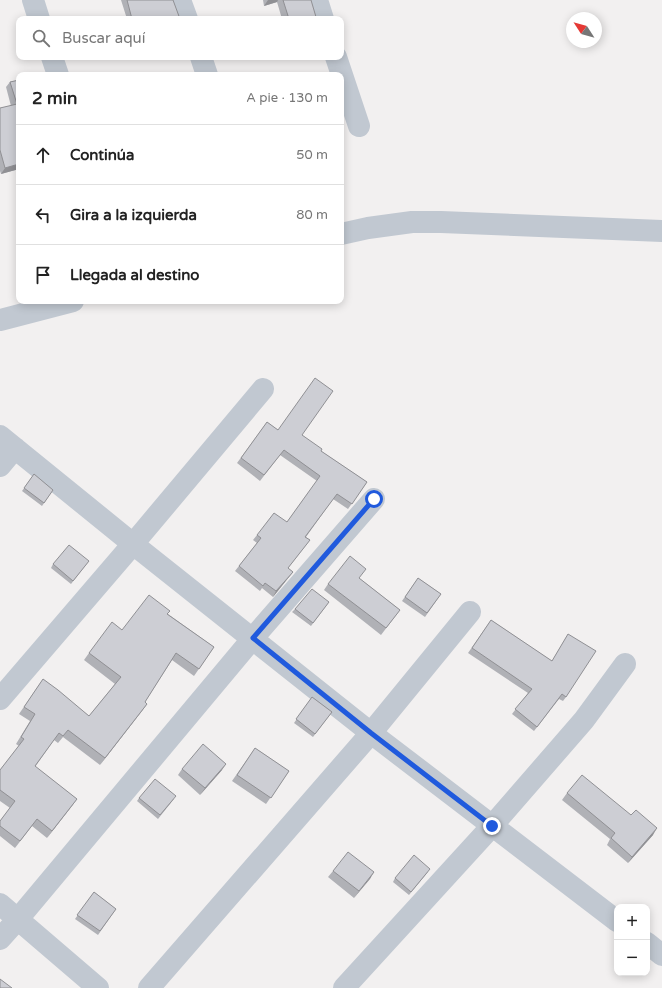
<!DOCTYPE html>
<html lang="es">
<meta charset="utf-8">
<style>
:root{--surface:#fff;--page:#f2f2f2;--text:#222;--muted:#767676;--line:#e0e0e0}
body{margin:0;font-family:"Varela Round",sans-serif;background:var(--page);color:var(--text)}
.controls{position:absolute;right:12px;bottom:12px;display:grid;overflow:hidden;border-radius:8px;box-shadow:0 2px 10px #0003}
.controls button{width:36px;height:36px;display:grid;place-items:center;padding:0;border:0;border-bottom:1px solid var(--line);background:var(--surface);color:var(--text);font:20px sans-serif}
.compass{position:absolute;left:566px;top:12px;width:36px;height:36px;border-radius:50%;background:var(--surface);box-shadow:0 2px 10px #0003;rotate:306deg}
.stop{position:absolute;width:12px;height:12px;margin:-9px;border:3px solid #205add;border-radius:50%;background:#fff}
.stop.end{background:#205add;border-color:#fff;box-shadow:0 1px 4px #0008}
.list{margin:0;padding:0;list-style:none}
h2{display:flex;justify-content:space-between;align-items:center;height:52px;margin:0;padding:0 16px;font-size:17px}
h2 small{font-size:13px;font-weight:400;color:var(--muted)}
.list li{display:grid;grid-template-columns:26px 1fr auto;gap:12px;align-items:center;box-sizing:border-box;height:60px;padding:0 16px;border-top:1px solid var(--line)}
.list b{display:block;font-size:15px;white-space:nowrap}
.list em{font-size:13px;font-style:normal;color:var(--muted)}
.icon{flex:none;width:22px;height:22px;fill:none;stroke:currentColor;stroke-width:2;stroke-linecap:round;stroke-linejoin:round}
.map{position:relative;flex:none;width:662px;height:988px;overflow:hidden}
.search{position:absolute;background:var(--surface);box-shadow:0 2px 10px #0003;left:16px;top:16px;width:328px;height:44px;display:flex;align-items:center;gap:10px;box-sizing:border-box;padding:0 14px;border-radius:8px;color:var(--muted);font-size:15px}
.panel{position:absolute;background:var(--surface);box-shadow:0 2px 10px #0003;left:16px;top:72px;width:328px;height:232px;border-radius:8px}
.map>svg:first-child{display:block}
</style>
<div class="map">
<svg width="662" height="988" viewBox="0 0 662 988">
<rect width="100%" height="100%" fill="#f2f0f0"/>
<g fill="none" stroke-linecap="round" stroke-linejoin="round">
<path stroke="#c1c8d1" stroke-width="22" d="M33,0L39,19
M180,0L187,19
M317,0L323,19
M52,57L58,75
M201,57L207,75
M336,57L359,126
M341,234L368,228L412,222H441L662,231
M0,320L73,301
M263,389L133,544L371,733L617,921
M0,436L133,544L0,699
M0,466L15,448
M0,904L98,988
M0,939L18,919L253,638L374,499
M647,943L662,955
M149,988L371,733L470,612
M344,988L492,826L584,720L625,664"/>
</g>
<path fill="#b0b1b6" d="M121,0H173L180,19H127Z
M263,0H311L316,17L317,19H282L277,2L264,6Z
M19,80V169L1,174L0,171V108L11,106L6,87L10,82Z
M267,422L278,430L302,435L321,451L367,482L348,509L333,499L306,537L310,540L288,568L293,572L273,597L262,588L260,591L235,571L257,543L253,540L257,535L287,522L317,481L280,455L260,481L237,463Z
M34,474L53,490L42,506L22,491Z
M89,561L71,584L51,568L53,564Z
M359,578L400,610L381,635L324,590L328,584Z
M418,578L441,594L425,617L402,601Z
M329,602L311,626L292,612L295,609Z
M168,614L214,647L194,676L172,660L145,702L147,704L100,765L63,737L58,743L54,740L35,767L77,799L47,838L32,826L15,848L0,836V821L10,808L0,801V770L19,746L16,744L30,721L19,714L43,679L89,716L115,684L84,660L89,653L122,630Z
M491,620L552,661L568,634L566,697L563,701L559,699L534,731L512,714L528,693L468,653Z
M312,697L332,712L313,737L294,723Z
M255,748L289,771L266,804L232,781Z
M182,769L222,770L200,795L178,775Z
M567,793L653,835L628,863L607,845L610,839L562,800Z
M139,798L174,799L158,819L137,801Z
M333,871L374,872L354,898L328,877Z
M428,872L409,895L393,882L395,878Z
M94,892L116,909L98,935L75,919Z"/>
<path fill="#909094" d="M268,0H278L277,2L264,6Z
M19,164V169L1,174L5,168Z
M293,572L273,597L276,591Z
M147,704L142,711L100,765L105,758Z
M226,764L222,770L200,795L205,788Z
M77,799L72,806L47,838L52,831Z
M657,828L653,835L628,863L632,857Z
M374,872L370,879L354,898L359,891Z"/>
<path fill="#cdced4" stroke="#909094" d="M127,0H173L180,19H132Z
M283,0H311L316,17L317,19H289Z
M50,73L51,75H41Z
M19,80V164L5,168L0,150V108L17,104L10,82Z
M315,378L333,391L302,435L322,449L321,451L367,482L352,504L337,494L305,537L310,540L288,568L293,572L276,591L265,583L263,586L239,566L261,538L257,535L274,513L287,522L320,476L284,450L264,475L241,458L267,422L278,430Z
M34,474L53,490L44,503L24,488Z
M69,545L89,561L73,581L53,564Z
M350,556L366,569L359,578L400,610L386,628L328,584Z
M418,578L441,594L427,613L405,597Z
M312,589L329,602L313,623L295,609Z
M149,595L170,611L167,614L214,647L199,669L176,653L145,702L147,704L105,758L68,730L63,736L59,733L35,766L77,799L52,831L37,819L20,841L0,826V821L15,801L0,790V770L24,739L21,737L35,714L24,707L43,679L58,690L89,716L121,677L89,653L112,622L122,630Z
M491,620L552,661L568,634L596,651L566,697L562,694L537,727L515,709L532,689L472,648Z
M312,697L332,712L315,734L296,719Z
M203,744L226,764L205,788L182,769Z
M255,748L289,771L271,798L237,775Z
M582,775L631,815L636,810L657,828L632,857L611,838L615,833L567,793Z
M155,779L176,796L160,815L139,798Z
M348,852L374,872L359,891L333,871Z
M414,855L430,869L411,892L395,878Z
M94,892L116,909L100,931L77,915Z
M0,979L12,988H0Z"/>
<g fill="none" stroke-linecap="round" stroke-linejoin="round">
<path stroke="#205add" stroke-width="5" d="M374,499L253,638L371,733L492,826"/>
</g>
</svg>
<div class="controls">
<button>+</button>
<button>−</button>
</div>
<svg class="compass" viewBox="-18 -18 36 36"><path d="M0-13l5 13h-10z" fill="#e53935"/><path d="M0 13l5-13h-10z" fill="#767676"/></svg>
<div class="stop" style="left:374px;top:499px"></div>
<div class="stop end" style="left:492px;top:826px"></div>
<div class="search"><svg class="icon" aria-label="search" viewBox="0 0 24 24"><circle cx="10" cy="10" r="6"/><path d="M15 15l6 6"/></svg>Buscar aquí</div>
<section class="panel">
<h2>2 min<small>A pie · 130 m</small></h2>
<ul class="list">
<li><svg class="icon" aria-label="ahead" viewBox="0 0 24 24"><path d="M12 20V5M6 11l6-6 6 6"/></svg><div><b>Continúa</b></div><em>50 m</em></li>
<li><svg class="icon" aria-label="left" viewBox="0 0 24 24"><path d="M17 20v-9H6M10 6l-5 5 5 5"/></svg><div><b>Gira a la izquierda</b></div><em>80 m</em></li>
<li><svg class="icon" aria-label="arrive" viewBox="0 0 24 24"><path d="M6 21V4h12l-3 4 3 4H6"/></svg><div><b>Llegada al destino</b></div></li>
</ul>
</section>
</div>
